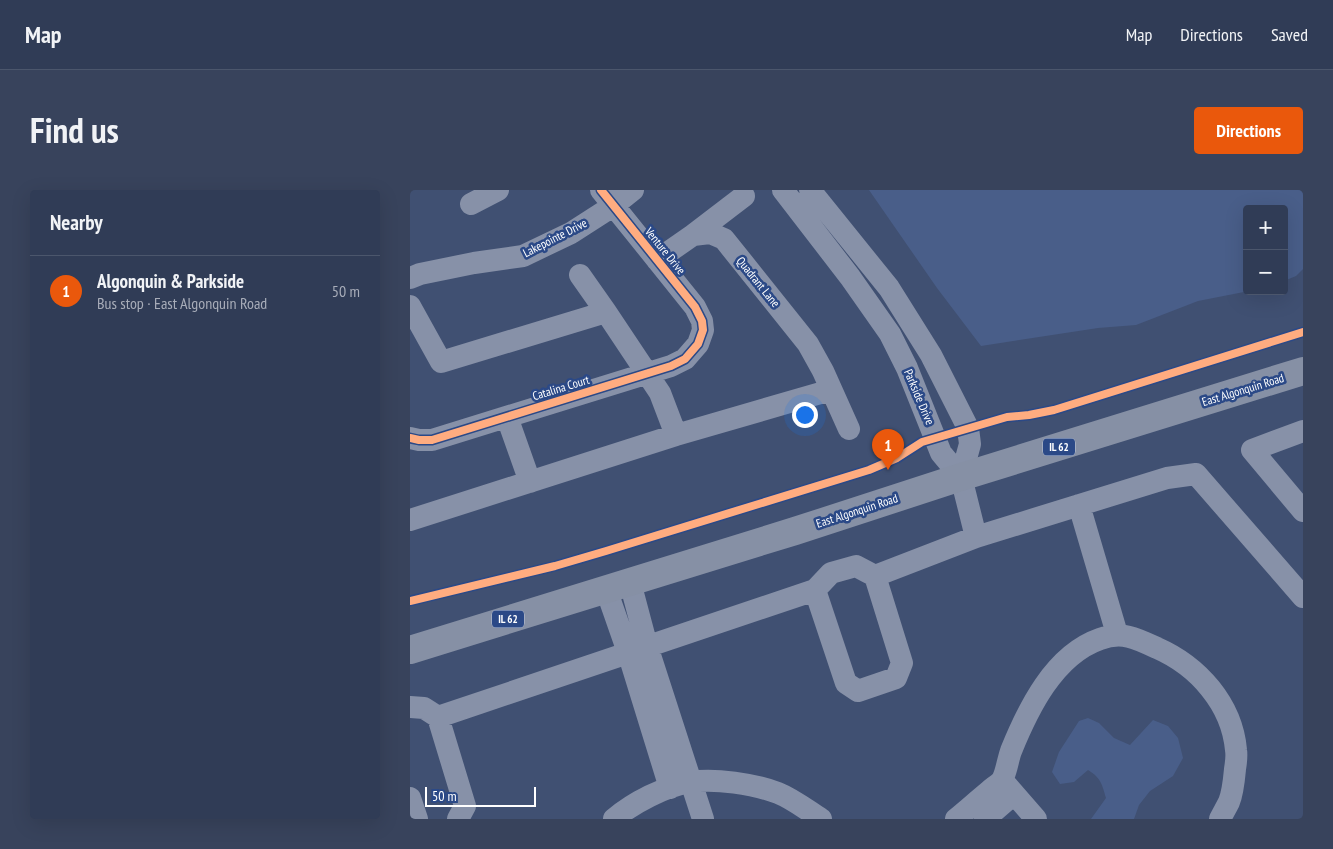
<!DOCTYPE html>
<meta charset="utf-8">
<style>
:root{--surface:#303c56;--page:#38435c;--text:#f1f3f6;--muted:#a8adb9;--line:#4b566c;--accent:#ea580c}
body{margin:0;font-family:"PT Sans Narrow",sans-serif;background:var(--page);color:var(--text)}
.controls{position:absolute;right:15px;top:15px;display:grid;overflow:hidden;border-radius:5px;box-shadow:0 5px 20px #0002}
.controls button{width:45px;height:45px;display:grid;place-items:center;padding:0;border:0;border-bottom:1px solid var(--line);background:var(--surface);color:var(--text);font:25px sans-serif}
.scale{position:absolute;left:15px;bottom:12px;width:111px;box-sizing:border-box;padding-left:5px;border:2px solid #fff;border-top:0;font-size:14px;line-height:18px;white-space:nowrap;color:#fff;-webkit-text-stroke:4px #2b4987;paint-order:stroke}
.you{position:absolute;left:394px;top:224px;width:18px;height:18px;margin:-12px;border:4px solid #fff;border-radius:50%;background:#1a73e8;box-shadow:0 0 0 8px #1a73e833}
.badge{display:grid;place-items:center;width:32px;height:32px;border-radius:50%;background:var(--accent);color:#fff;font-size:16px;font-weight:700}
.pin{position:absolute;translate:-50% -41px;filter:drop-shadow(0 1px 2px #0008)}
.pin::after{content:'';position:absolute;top:26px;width:18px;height:15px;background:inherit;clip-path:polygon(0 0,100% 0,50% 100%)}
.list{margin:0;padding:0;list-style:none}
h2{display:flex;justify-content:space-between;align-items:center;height:65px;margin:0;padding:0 20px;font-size:21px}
h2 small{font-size:16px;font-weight:400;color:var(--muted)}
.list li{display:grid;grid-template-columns:32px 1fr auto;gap:15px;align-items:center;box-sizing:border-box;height:70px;padding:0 20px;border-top:1px solid var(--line)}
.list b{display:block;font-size:19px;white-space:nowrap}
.list p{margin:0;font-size:16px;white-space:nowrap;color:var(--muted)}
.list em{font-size:16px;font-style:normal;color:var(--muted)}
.map{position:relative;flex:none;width:893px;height:629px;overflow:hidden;border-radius:5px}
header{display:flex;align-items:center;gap:30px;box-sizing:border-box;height:70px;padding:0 25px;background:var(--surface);border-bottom:1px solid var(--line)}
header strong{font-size:24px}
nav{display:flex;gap:28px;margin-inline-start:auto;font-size:18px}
.intro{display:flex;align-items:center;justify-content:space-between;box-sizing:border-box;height:120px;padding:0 30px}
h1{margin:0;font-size:35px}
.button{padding:12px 22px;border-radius:5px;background:var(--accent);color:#fff;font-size:18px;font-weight:700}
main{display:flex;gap:30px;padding:0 30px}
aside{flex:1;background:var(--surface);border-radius:5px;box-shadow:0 5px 20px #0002}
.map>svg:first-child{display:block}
</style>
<header>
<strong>Map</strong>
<nav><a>Map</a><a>Directions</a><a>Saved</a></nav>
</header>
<div class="intro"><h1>Find us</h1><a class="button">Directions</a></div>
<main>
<aside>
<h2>Nearby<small></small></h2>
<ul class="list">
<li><span class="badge">1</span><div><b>Algonquin &amp; Parkside</b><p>Bus stop · East Algonquin Road</p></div><em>50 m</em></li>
</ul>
</aside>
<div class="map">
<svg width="893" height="629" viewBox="0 0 893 629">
<rect width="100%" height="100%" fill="#405072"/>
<path fill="#495e89" d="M459,0H893V79L886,86L874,91V19H837V101H839L788,111L726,135L688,138L571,156L527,98Z
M678,528L689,533L704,548L720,555L743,530L758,536L768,548L773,568L763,586L740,601L729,615L724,629H681L696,608C692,594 691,588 678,580L664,592L650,594L642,582L649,562L669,531Z"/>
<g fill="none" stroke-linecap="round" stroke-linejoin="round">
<path stroke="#8791a8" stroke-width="22" d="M373,0L440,87L480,144L497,178L531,263L551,287L566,347
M400,0L479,98L521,165L558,238L560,254L551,287
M61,14L88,0
M283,45L334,6
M247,70L283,45L300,43L314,49L398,154L413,181L439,239
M170,85L196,122
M0,88L10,84L64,73L113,66L161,43L203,16L223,0
M0,116L31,172L196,122L250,203L266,245
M97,227L120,292
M893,241L842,260L893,321
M0,248L9,250H22L261,176L275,169L288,154L293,140L292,131L285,117L191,0
M669,315L707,444
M0,330L266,245L421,200
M220,392L237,456L293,629
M196,399L218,462L260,598
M405,400L436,493L448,501L486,488L492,473L465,386
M0,517L14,518L28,527L405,400L421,383L446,376L465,386L566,347L757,288L786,284L893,407
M28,527L55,616L48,629
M592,590L626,629
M0,608L7,629
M204,629C224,612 254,597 280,592C305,588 344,594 368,603C383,609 397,620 411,629
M546,629C557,620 567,611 578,602C582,598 589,594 592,590C596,584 598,569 601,561C618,519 644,465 690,449C712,441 726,448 747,458C788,476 822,514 826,560C827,566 826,573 825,579C824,590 823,602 819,612C816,618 813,623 810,629
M575,629L604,604"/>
<path stroke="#8690a5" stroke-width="28" d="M0,460L385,341L551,287L893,181"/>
<defs>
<path id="cycleway" d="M0,248L9,250H22L261,176L275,169L288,154L293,140L292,131L285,117L191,0
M0,411L145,376L196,361L459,280L487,268L512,252L597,227L619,225L644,220L893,142"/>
</defs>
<use href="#cycleway" stroke="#2b4987" stroke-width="11"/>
<use href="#cycleway" stroke="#ffac80" stroke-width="8"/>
</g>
<g text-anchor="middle" stroke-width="5" stroke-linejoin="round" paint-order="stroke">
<g fill="#2b4987" stroke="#bfc8db" stroke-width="1">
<rect x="633" y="248.5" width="32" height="17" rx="4"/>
<rect x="82" y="420.5" width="32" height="17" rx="4"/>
</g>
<g font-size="11" font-weight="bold" fill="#fff">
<text x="649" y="261">IL 62</text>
<text x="98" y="433">IL 62</text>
</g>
<g font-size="12" fill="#fff" stroke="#2b4987">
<text transform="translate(145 48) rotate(-27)" y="4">Lakepointe Drive</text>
<text transform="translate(255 61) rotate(51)" y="4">Venture Drive</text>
<text transform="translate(348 92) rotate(51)" y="4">Quadrant Lane</text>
<text transform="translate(151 198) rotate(-17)" y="4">Catalina Court</text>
<text transform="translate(833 200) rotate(-17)" y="4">East Algonquin Road</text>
<text transform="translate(509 207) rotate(67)" y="4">Parkside Drive</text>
<text transform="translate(447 321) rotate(-18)" y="4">East Algonquin Road</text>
</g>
</g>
</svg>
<div class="controls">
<button>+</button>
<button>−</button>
</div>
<div class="scale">50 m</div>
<div class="you"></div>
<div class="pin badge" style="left:478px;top:280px">1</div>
</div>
</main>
